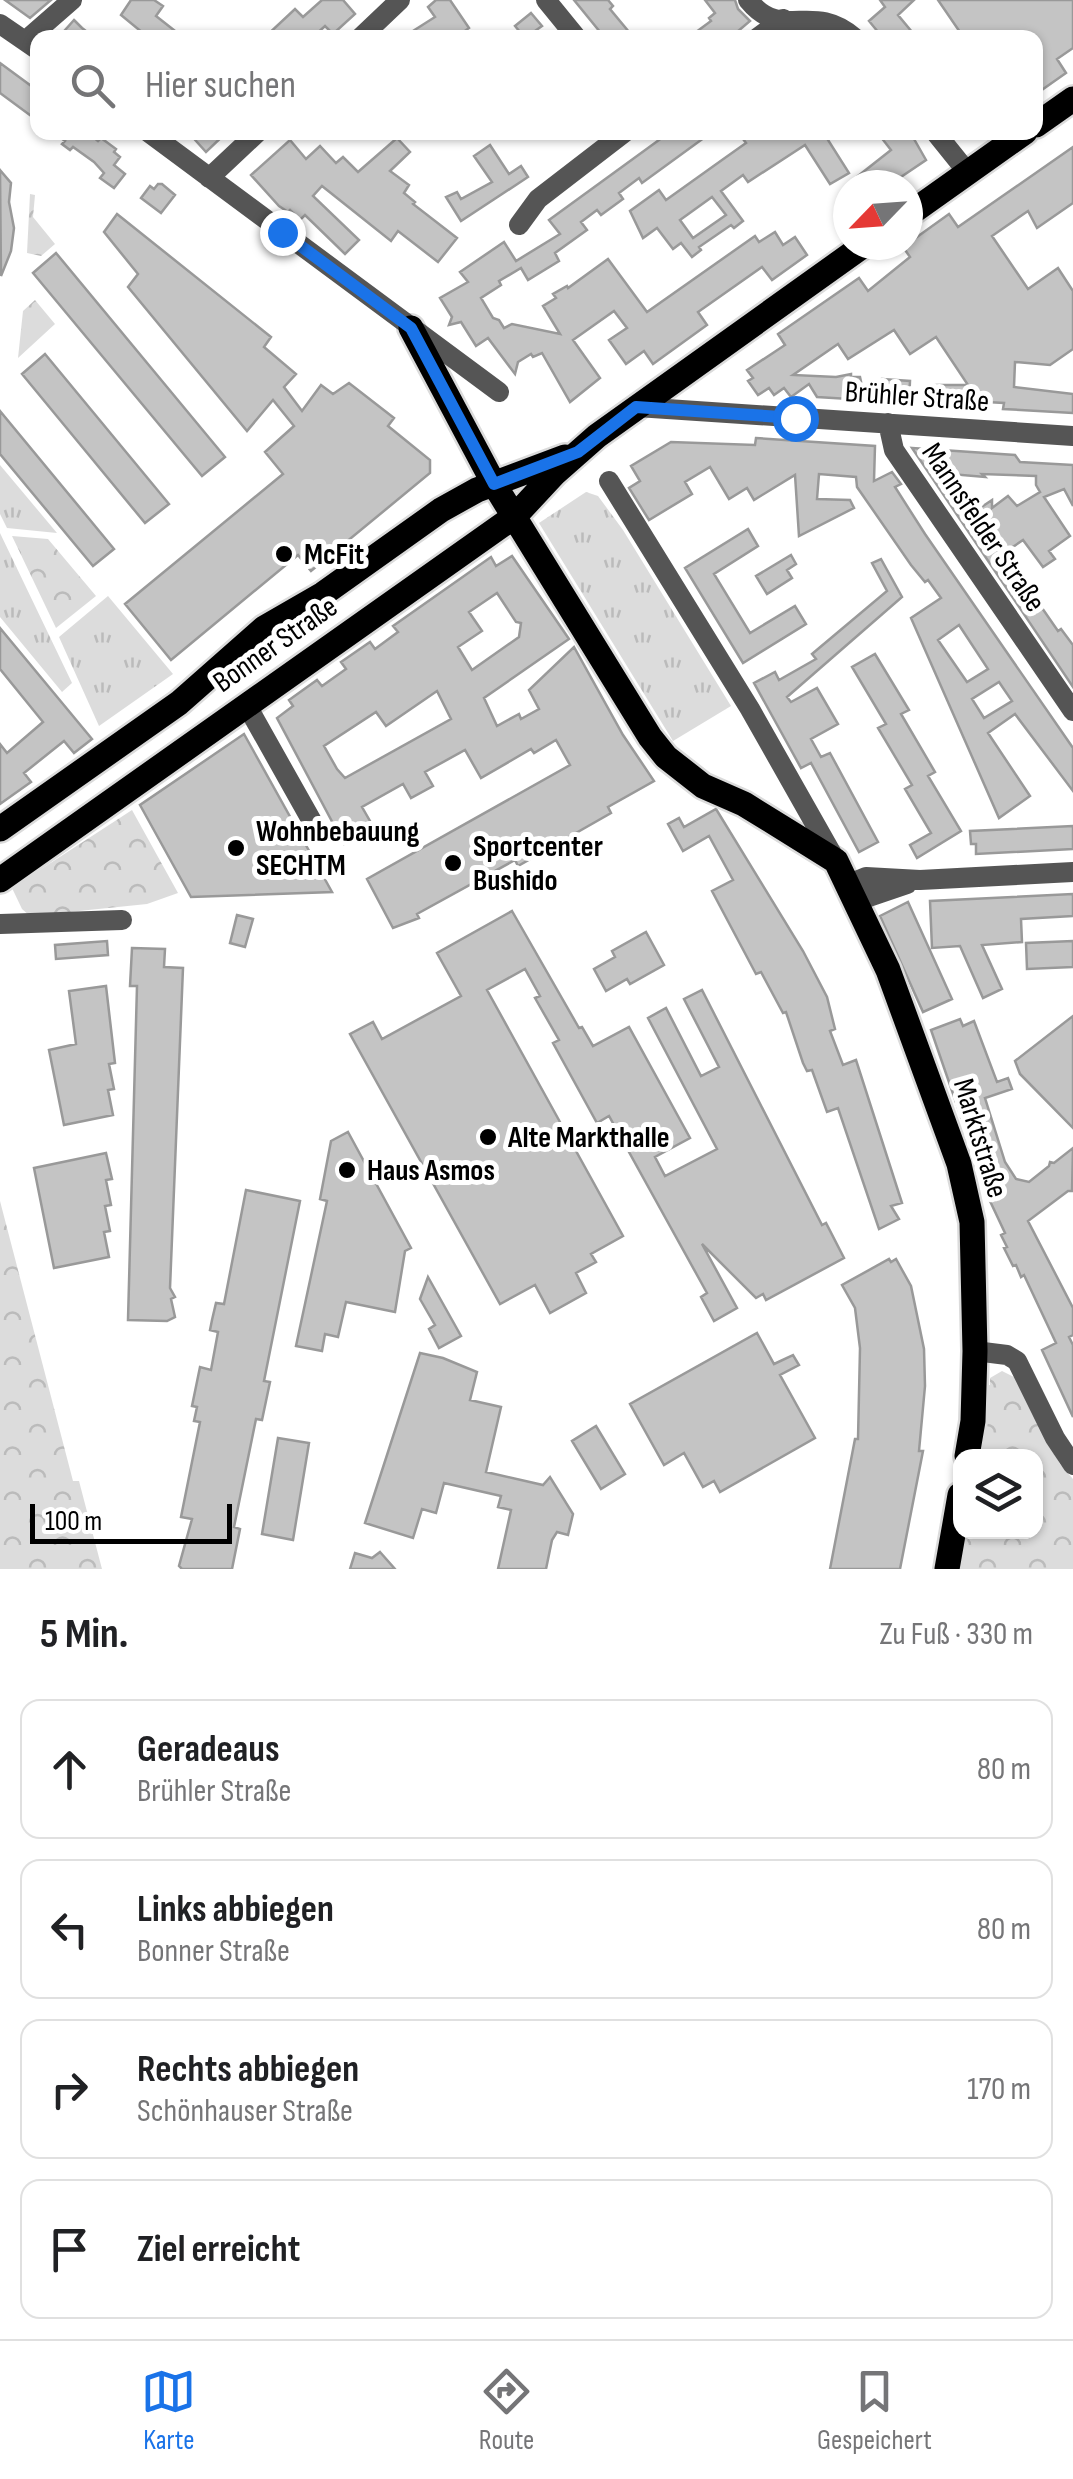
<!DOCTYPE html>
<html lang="de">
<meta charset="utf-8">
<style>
:root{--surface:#fff;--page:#f6f6f6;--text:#202124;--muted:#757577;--line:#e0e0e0;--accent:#1a73e8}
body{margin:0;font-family:"Sofia Sans Condensed",sans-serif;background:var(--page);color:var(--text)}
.controls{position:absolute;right:30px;bottom:30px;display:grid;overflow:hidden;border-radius:20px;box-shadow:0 2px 8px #0004}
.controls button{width:90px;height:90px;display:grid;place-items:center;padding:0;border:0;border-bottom:2px solid var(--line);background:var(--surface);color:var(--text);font:50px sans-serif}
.compass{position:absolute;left:833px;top:170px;width:90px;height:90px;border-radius:50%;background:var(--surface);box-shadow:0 2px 8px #0004;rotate:245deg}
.scale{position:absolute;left:30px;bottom:25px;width:202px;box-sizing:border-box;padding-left:10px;border:5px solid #000;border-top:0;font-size:28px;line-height:35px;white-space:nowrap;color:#000;-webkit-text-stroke:8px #fff;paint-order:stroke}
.stop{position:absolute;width:30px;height:30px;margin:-22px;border:8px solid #1a73e8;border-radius:50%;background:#fff}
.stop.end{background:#1a73e8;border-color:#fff;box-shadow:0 2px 10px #0008}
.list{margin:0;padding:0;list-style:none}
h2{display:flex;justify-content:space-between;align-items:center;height:130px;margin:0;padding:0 40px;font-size:42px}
h2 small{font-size:32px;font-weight:400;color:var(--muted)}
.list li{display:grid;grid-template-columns:65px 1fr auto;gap:30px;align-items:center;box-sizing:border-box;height:140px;margin:0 20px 20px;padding:0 20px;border:2px solid var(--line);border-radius:20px}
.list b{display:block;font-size:38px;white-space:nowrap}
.list p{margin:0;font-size:32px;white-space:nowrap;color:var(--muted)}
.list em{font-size:32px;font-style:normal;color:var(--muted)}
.icon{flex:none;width:55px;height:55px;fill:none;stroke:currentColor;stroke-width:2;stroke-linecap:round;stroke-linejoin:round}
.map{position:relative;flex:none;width:1073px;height:1569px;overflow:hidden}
.search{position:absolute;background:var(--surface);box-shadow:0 2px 8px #0004;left:30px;right:30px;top:30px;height:110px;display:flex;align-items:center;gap:25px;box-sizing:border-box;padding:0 35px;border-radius:20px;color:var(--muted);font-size:38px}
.sheet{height:770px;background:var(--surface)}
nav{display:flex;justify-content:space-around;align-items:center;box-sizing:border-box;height:140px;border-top:2px solid var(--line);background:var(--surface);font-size:28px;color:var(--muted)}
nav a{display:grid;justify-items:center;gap:5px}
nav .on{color:var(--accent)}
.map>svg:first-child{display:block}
</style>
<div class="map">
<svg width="1073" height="1569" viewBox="0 0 1073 1569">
<defs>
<pattern id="grass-tufts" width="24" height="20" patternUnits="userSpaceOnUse" patternTransform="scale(2.5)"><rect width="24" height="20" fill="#dcdcdc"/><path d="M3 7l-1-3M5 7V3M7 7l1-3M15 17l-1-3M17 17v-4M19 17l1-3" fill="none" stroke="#bbb"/></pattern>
<pattern id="park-crowns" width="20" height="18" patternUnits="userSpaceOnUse" patternTransform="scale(2.5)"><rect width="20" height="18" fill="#dcdcdc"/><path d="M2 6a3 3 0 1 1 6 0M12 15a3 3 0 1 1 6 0" fill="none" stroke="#bbb"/></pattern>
</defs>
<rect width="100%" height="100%" fill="#fff"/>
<path fill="url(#grass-tufts)" d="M0,465L57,533L7,528L0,514Z
M586,492L598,496L623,530L731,706L673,741L539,523Z
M0,533L72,683L62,692L0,617Z
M108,596L173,674L99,726L59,637Z"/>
<path fill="url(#park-crowns)" d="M30,194L35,195L33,217L55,244L41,256L27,253Z
M35,300L55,324L18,358L23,311Z
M12,536L48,539L96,596L56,628Z
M132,810L178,893L147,904L30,916L22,909L12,888Z
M0,1201L73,1481H79L102,1569H0Z
M1002,1371L1014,1377L1060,1464L1073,1479V1569H955L962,1532H1036V1456H976L985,1385H990V1378Z"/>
<path fill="#c4c4c4" stroke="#999" stroke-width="2.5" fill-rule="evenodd" d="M5,0H51L30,18Z
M131,0H154L163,6L156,16L184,38H149L121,15Z
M322,0H343L355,14L333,34L325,26L312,38H264L295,9L303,17Z
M436,0H450L469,28L455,38H402L435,17L428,7Z
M574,0H608L613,6L610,9L634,38H605Z
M705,0H735L738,9L750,21L730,38H688L711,21L709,18L715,13Z
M880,0H914L898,15L917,38H883L869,21L885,7Z
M938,0H1073V48L1057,59L1066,73L1036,94V38H964Z
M531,13L542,26L525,38L515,26Z
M74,20L82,28L95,38H58Z
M0,63L38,91V121L0,93Z
M53,132H87L98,141L101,138L116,149L114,152L120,157L114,165L125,174L114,188L100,178L104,173L94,162L73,147L70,150L62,144L65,141Z
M188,132H227L206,152Z
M670,132H712L642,183L639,178L619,193L623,199L601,215L597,210L581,222L587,230L555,253L559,261L528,280L521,268L499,281L501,285L481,298L493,318L499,320L504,328L512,324L560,334L543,306L556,298L553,294L567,286L568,288L608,259L647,312L755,236L759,242L775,232L783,245L795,237L807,255L772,280L762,267L698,312L707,325L653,364L644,351L626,364L609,340L627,328L614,311L573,340L600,378L570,402L542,353L533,357L531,354L518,362L515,374L488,338L476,346L461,322L449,325L452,317L440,298L468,282L460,272L504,242L516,261L560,234L549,220Z
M738,132H823L849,173L830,184L805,145L748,182L743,175L721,191L743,221L734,228L731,225L699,247L701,250L692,257L681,243L673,249L657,228L643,238L630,211L659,190L666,200L722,160L746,143ZM712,197L726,215L693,238L680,220Z
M877,132H910L926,160L889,185H865L858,176L891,150Z
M397,138L410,152L390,171L409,185L404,193L415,202L413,204L457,238L438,262L398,231L391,241L322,186L313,196L359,240L345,254L305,215L300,220L290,210L288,212L279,206L251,175L290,140L306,159L320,146L336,163L343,157L358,172Z
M490,145L509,174L521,166L528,177L461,221L446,197L457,192L461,199L492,182L474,156Z
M1073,147V203L1037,228L1028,211L992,236L1028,289L1058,268L1073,291V349L1050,365L1015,362L1014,387L1073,394V413L1003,409L1004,403L968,401V406L930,404L931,385H968L936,337L910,354L894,330L848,359L838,344L793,375L836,377L851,374V377H860L865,400L817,397L809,384L791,397L784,388L774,395L769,388L758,395L748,381L753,378L747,370L785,345L778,334L859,278L868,291L910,257L903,247L949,214L958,227Z
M0,170L11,183L9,202L14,228L11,251L1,276Z
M158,184H162L175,195L161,213L141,198L150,186L154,189Z
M117,214L271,337L264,347L296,374L284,387L302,411L321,385L333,394L349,383L394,418L388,426L430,460V473L311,571L298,555L171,660L125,604L283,474L265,452L294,426L273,400L247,431L128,287L138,274L104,232Z
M56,253L225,457L202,476L33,273Z
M45,354L169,504L145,523L22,374Z
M882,379L910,381L909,403L880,401Z
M0,411L114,549L93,566L0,454Z
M756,438L875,446L874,481L892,472L901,484L895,487L925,534L1073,748V791L1015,714L988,733L1030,796L999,818L911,618L941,598L928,580L925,582L911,565L857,487L856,477L819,474L817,499L850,500L854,508L799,536L795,475L754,500L747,488L729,499L710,467L685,482L692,494L649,520L629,488L640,481L631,466L671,442L755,445ZM959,625L988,669L967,682L938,640ZM999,682L1012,701L984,718L972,699Z
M912,448L1015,455L1020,462L1073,465V506L1064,489L1044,497L1070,536L1049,551L1055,559L1043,567L1023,540L1004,553L1058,631L1061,629L1073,645V687ZM939,473L985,477L982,474L1036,476V485L1040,492L1017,506L1008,496L992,508V500L968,516Z
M748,529L758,546L714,574L750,633L795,606L806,624L743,663L685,568Z
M791,555L796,564L787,570L792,578L767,594L756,576Z
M512,556L569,639L484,698L497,726L519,714L521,719L539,709L529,690L574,647L623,735L654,781L608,807L611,813L518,866L515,860L417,914L419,918L393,928L367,879L570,765L556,740L534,753L531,749L481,778L465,750L425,772L433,786L411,798L403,784L362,807L374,828L344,844L277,718L293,706L289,700L317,680L322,686L346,669L341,662L370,642L375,649L398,632L393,626L491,557L496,566ZM497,593L516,622L521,623L519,637L472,670L458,647L482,631L469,612ZM437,691L451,719L345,778L337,769L324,746L376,712L386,726Z
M881,559L902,597L787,697L791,702L817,688L838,724L811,739L821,757L830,753L878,842L859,852L811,763L801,768L754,683L775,672L779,680L816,659L812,654L887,591L872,563Z
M0,628L92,739L74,753L64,741L24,773L31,782L0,804V744L7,753L43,722L0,669Z
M875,654L909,710L901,714L935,772L928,776L961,831L917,858L910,845L931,833L905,789L912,785L878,728L886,724L852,667Z
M244,734L332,892L191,897L140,805Z
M716,809L803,951L827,997L835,1029L830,1031L843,1065L856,1060L902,1203L891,1206L899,1219L879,1229L838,1108L827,1112L812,1070L807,1071L803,1063L786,1012L783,1013L761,972L756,974L712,891L733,880L709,836L683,851L668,824L679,818L684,827Z
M1073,826V849L976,854V844H971L970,831Z
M1073,894V916L1021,919L1022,942L982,945L1002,989L983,998L960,946L932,948L930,901Z
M908,902L952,999L923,1012L880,916Z
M512,911L579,1028L582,1027L593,1046L629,1027L690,1138L655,1157L665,1176L717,1149L648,1018L666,1008L701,1076L719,1067L684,999L702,990L822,1225L826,1223L844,1258L766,1300L763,1294L756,1298L702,1244L737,1308L714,1321L701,1297L707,1293L609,1116L597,1123L553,1043L559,1040L535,998L540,996L525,969L487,990L623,1236L591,1254L596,1262L576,1273L586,1293L550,1313L535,1285L500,1304L350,1034L373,1022L382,1039L461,996L437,953Z
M237,915L253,919L245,947L230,943Z
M646,932L664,965L630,984L627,979L606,991L594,969L615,957L612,951Z
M107,941L108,955L56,959L55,945Z
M1073,941V967L1027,969L1026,943Z
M132,948L165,949L164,967L183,968L170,1288L175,1297L171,1299L175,1317L167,1321L128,1320L137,986H130Z
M106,986L115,1063L109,1064L114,1089L108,1090L113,1115L64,1125L49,1050L76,1044L69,991Z
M1073,1016V1128L1020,1074L1015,1061Z
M960,1019L963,1026L974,1021L997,1082L1008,1078L1012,1089L985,1098L1005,1162L1016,1179L1029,1182L1049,1166L1050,1162L1054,1163L1073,1148L1072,1191H1068L1028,1221L1073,1308V1335L1069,1337L1073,1345V1417L1042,1350L1056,1343L1024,1275L1021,1277L1016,1265L1013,1266L1004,1248L1007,1247L1001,1235L1005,1233L990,1201L931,1030Z
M348,1132L411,1248L405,1251L395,1312L346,1302L338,1337L325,1334L322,1351L296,1346L327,1201L320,1199L331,1141Z
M106,1153L112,1179L106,1180L111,1205L105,1206L110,1231L104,1232L109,1257L54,1268L34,1168Z
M246,1190L300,1201L264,1381L270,1382L262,1420L256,1419L234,1527L240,1529L232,1569H182L179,1566L192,1519L181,1517L200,1422L194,1421L197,1407L192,1406L200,1367L211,1370L218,1332L210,1330L212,1320L216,1303L224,1304Z
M889,1259L891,1262L896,1259L911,1286L924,1349L925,1386L919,1451H923L900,1569H830L855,1439H858L860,1348L855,1308L842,1285Z
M428,1277L461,1336L439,1348L429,1329L435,1325L420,1299Z
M757,1333L774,1364L793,1355L799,1365L780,1375L815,1438L720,1492L714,1481L703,1487L684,1453L664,1465L630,1404Z
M420,1353L443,1358L477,1372L470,1400L501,1407L486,1472L543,1485L550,1477L573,1514L568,1535L557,1532L552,1540L546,1569H498L511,1510L498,1507L501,1496L444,1483L436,1513L422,1509L413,1538L365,1523Z
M596,1426L625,1474L601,1489L572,1441Z
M278,1438L309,1443L293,1540L262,1534Z
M380,1552L395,1569H350L355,1553L372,1558Z"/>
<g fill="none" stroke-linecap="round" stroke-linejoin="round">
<defs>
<path id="major" d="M1036,125L1073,99
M908,215L1025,132
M411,328L494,484L650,737L666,757L703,786L744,804L836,861L888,970L959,1164L972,1222L975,1351L973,1421L967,1456
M0,829L179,703L264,628L323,594L441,510L477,490L565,457
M0,880L515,516L555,473L597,436L864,245
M947,1569L960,1495"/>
</defs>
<use href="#major" stroke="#dbdbdb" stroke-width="30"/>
<path stroke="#555" stroke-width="20" d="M546,0L577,38
M748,0C783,43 811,0 855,38
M0,24L38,50
M360,38L400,0
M757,38L783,19
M25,41L72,0
M148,132L499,392
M935,132L968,173
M209,178L258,132
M519,225L538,199L625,132
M637,407L1073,436
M888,423L894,450L1073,711
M609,481L750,709L836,861
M246,704L318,832
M849,884L866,877L920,880L1073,872
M857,901L907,884
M0,924L122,920
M975,1351L1007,1355L1017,1361L1055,1438L1073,1465"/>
<use href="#major" stroke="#000" stroke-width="25"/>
</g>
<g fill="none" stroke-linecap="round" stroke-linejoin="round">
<path stroke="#1a73e8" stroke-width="12" d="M282,232L411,328L494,484L578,452L636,407L795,418"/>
</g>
<g fill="#000" stroke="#fff" stroke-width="4">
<circle cx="284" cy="554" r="10"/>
<circle cx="236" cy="848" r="10"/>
<circle cx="453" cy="863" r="10"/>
<circle cx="488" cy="1137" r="10"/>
<circle cx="347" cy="1170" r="10"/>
</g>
<g text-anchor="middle" stroke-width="10" stroke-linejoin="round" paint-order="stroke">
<g font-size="30" fill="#000" stroke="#fff">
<text transform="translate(917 396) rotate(4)" y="10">Brühler Straße</text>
<text transform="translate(984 527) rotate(56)" y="10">Mannsfelder Straße</text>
<text transform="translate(275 644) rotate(-35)" y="10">Bonner Straße</text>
<text transform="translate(981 1138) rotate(73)" y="10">Marktstraße</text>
</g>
<g font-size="30" font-weight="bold" fill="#000" stroke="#fff" text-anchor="start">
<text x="304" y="564">McFit</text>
<text x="256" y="841">Wohnbebauung<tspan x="256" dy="34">SECHTM</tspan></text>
<text x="473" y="856">Sportcenter<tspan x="473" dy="34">Bushido</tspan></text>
<text x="508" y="1147">Alte Markthalle</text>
<text x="367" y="1180">Haus Asmos</text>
</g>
</g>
</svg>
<div class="controls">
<button><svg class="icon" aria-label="layers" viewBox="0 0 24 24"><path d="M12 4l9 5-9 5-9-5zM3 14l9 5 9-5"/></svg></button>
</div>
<svg class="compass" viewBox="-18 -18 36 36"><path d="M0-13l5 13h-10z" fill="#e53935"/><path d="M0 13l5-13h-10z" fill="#757577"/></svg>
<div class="scale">100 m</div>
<div class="stop" style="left:795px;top:418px"></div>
<div class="stop end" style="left:282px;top:232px"></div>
<div class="search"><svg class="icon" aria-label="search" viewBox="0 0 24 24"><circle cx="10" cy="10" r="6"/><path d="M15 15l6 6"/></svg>Hier suchen</div>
</div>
<section class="sheet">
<h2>5 Min.<small>Zu Fuß · 330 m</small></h2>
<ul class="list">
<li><svg class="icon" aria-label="ahead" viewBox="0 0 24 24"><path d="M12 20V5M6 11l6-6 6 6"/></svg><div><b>Geradeaus</b><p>Brühler Straße</p></div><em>80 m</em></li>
<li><svg class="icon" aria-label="left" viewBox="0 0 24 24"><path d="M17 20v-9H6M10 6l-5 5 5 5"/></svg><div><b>Links abbiegen</b><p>Bonner Straße</p></div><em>80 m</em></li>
<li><svg class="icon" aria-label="right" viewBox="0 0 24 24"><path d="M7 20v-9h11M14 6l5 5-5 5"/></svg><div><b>Rechts abbiegen</b><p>Schönhauser Straße</p></div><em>170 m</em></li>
<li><svg class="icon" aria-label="arrive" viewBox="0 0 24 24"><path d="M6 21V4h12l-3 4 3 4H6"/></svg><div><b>Ziel erreicht</b></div></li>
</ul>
</section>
<nav>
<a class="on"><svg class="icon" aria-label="map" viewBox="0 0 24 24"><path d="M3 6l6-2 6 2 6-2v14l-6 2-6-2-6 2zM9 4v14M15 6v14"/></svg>Karte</a>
<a><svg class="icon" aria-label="directions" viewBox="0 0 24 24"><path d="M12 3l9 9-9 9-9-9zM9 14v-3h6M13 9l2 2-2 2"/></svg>Route</a>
<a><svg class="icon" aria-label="saved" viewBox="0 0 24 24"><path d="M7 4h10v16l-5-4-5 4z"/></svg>Gespeichert</a>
</nav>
